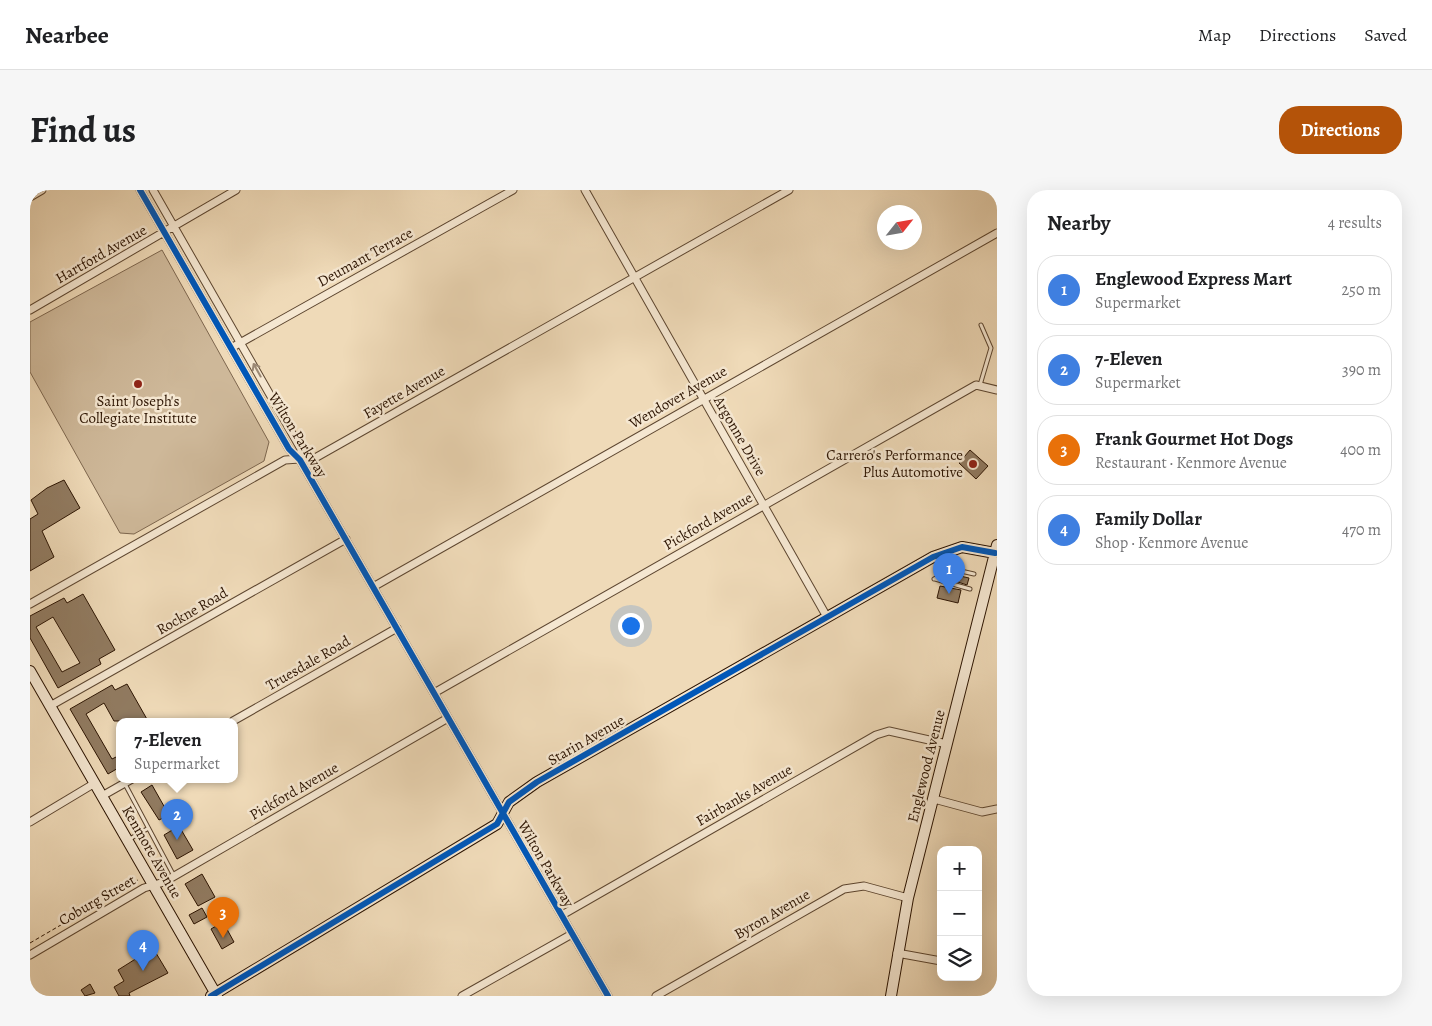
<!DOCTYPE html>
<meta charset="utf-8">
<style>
:root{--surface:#fff;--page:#f6f6f6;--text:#202124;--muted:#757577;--line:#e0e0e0;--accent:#b45309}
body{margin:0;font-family:Alegreya,serif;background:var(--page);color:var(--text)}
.controls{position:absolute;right:15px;bottom:15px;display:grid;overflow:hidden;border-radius:10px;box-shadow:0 5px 20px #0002}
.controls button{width:45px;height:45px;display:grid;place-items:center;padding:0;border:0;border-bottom:1px solid var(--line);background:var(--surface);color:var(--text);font:25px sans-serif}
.compass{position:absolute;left:847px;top:15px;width:45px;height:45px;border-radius:50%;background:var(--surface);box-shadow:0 5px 20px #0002;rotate:59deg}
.you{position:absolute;left:600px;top:435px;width:18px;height:18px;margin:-12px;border:4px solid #fff;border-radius:50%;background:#1a73e8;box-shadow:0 0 0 8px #1a73e833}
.badge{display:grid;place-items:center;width:32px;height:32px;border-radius:50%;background:var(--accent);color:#fff;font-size:16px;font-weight:700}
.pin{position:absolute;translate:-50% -41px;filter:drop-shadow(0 1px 2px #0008)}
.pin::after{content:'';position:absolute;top:26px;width:18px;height:15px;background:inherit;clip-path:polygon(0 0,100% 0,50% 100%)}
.popup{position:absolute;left:86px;top:528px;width:122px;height:65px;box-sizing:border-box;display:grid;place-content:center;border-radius:10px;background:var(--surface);filter:drop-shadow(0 1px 4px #0005);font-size:16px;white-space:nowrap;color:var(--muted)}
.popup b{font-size:19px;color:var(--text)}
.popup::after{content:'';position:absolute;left:50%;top:100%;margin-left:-10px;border:10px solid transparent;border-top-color:var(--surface)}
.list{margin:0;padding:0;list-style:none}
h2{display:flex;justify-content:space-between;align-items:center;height:65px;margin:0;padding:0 20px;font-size:21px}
h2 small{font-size:16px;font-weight:400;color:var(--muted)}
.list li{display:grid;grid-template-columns:32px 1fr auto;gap:15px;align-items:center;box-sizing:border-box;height:70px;margin:0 10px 10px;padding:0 10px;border:1px solid var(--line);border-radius:20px}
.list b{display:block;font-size:19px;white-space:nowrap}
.list p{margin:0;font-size:16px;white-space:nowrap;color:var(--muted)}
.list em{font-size:16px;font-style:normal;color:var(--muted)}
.icon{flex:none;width:28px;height:28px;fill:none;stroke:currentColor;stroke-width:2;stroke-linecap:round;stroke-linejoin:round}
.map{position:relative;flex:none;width:967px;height:806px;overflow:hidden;border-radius:20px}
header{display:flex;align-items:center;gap:30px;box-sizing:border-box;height:70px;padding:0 25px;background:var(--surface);border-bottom:1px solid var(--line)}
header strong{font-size:24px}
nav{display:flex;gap:28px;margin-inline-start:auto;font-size:18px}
.intro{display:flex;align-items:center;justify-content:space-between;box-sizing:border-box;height:120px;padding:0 30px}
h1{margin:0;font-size:35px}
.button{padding:12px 22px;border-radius:20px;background:var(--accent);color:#fff;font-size:18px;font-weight:700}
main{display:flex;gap:30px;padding:0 30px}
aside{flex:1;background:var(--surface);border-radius:20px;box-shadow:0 5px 20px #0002}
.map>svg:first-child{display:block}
</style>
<header>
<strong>Nearbee</strong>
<nav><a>Map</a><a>Directions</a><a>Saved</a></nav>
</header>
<div class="intro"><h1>Find us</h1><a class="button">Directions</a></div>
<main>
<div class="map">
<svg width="967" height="806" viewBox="0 0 967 806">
<rect width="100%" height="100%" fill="#efdab8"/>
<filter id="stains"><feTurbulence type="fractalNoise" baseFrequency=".004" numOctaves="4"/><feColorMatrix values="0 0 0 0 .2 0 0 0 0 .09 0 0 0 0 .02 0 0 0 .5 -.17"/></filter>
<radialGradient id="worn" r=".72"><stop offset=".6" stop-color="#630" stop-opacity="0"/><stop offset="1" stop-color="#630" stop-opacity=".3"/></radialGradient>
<path fill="#ceb899" stroke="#7d664e" d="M132,60L239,252L234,271L104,344L90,343L0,182V132Z"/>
<path fill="#917b61" stroke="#2c1402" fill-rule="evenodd" d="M940,260L958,276L946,289L929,273Z
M34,290L50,318L12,341L24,367L0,381V329L8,324L1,310L17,298Z
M921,384L939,388L937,395L919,389Z
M910,396L931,400L928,413L907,408Z
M53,404L85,460L69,469L71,474L28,498L0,448V426L34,408L37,413ZM23,427L50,473L32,482L6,437Z
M97,494L118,531H84L74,513L56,524L82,569L90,565V577L78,584L40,519L82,495L85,500Z
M122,595L139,625L129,630L111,602Z
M149,636L163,660L147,669L134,645Z
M172,684L185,707L168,716L155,694Z
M172,718L177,727L164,734L159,725Z
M193,732L204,752L192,759L181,739Z
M123,758L138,783L99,803L100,806H89L84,797L94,791L88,780Z
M60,794L65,803L55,806L51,800Z"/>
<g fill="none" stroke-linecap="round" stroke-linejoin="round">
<defs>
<path id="lane" d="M950,195L961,158L951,135
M904,389L922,379L944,384
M905,389L940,399
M95,594L144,686
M98,650L117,639"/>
<path id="street" d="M110,0L259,259L270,270L578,806
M123,0L271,259L270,270
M555,0L797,427
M0,7L12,0
M0,120L206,0
M201,158L483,0
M343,397L967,43
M0,414L255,270L285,268L759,0
M404,503L946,195L967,200
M20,516L316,349
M203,531L367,438
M72,606L102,589
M904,609L952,622L967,619
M0,632L65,593
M532,725L846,545L859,541L917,554
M867,763L911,771
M0,765L114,698L134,692L418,528
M432,806L542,744
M626,806L814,699L834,696L878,708"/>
<path id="secondary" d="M0,481L187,806
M181,806L467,634L479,612L507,592L903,367L932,357L965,363
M861,806L878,708L967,355"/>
</defs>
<use href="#lane" stroke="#5d4630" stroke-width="5"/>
<use href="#street" stroke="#5d4630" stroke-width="9"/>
<use href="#secondary" stroke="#2c1402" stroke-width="12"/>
<path stroke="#2c1402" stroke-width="1" stroke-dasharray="4 2.5" stroke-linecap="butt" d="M0,753L108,690"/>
<use href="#lane" stroke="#f5e7d1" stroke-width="3"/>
<use href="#street" stroke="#f5e7d1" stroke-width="7"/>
<use href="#secondary" stroke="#f5e7d1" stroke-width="10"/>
<defs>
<path id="cycleway" d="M110,0L259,259L270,270L578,806
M181,806L467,634L479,612L507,592L903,367L932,357L965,363"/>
</defs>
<use href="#cycleway" stroke="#f5e7d1" stroke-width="9"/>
<use href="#cycleway" stroke="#0057b8" stroke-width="6"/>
</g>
<defs><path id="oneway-shaft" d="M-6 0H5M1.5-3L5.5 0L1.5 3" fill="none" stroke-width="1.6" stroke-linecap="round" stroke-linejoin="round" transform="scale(1.25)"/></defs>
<use stroke="#9b8874" href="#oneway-shaft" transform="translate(227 180) rotate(-119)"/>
<g fill="#8f2418" stroke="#f5e7d1" stroke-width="2">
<circle cx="108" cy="194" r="5"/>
<circle cx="943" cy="274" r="5"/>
</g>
<g text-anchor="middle" stroke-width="5" stroke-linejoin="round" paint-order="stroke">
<g font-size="15" fill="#2c1402" stroke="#f5e7d1">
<text transform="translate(71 64) rotate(-30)" y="5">Hartford Avenue</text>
<text transform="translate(335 67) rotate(-29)" y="5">Deumant Terrace</text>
<text transform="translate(374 202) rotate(-30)" y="5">Fayette Avenue</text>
<text transform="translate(648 207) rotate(-30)" y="5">Wendover Avenue</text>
<text transform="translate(268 245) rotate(58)" y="5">Wilton Parkway</text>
<text transform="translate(710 246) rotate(60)" y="5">Argonne Drive</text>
<text transform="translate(678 331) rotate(-30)" y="5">Pickford Avenue</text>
<text transform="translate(162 421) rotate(-30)" y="5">Rockne Road</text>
<text transform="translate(278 473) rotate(-30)" y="5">Truesdale Road</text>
<text transform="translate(556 550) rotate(-30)" y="5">Starin Avenue</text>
<text transform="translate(896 576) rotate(-76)" y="5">Englewood Avenue</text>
<text transform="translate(264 601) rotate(-30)" y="5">Pickford Avenue</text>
<text transform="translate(714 605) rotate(-30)" y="5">Fairbanks Avenue</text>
<text transform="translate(122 662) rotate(60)" y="5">Kenmore Avenue</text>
<text transform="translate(516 674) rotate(60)" y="5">Wilton Parkway</text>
<text transform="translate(67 710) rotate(-30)" y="5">Coburg Street</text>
<text transform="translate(742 724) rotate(-30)" y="5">Byron Avenue</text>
</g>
<g font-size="15" fill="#2c1402" stroke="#f5e7d1">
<text x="108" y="216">Saint Joseph's<tspan x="108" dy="17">Collegiate Institute</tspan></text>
<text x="933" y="270" text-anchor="end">Carrero's Performance<tspan x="933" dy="17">Plus Automotive</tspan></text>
</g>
</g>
<rect width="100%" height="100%" filter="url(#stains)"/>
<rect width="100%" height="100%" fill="url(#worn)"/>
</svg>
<div class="controls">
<button>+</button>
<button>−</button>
<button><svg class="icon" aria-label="layers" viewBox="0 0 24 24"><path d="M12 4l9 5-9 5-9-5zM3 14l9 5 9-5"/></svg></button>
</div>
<svg class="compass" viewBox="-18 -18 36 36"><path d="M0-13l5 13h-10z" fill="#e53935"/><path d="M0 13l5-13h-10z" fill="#757577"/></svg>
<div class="you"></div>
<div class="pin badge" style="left:919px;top:404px;background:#3f7fe0">1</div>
<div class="pin badge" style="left:147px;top:650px;background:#3f7fe0">2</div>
<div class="popup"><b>7-Eleven</b>Supermarket</div>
<div class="pin badge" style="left:193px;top:748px;background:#e8710a">3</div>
<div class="pin badge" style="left:113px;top:781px;background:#3f7fe0">4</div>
</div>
<aside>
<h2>Nearby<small>4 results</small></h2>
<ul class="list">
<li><span class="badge" style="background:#3f7fe0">1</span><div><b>Englewood Express Mart</b><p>Supermarket</p></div><em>250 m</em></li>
<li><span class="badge" style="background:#3f7fe0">2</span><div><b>7-Eleven</b><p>Supermarket</p></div><em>390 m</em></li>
<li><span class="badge" style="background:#e8710a">3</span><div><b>Frank Gourmet Hot Dogs</b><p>Restaurant · Kenmore Avenue</p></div><em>400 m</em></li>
<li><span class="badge" style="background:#3f7fe0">4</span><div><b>Family Dollar</b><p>Shop · Kenmore Avenue</p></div><em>470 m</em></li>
</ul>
</aside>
</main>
